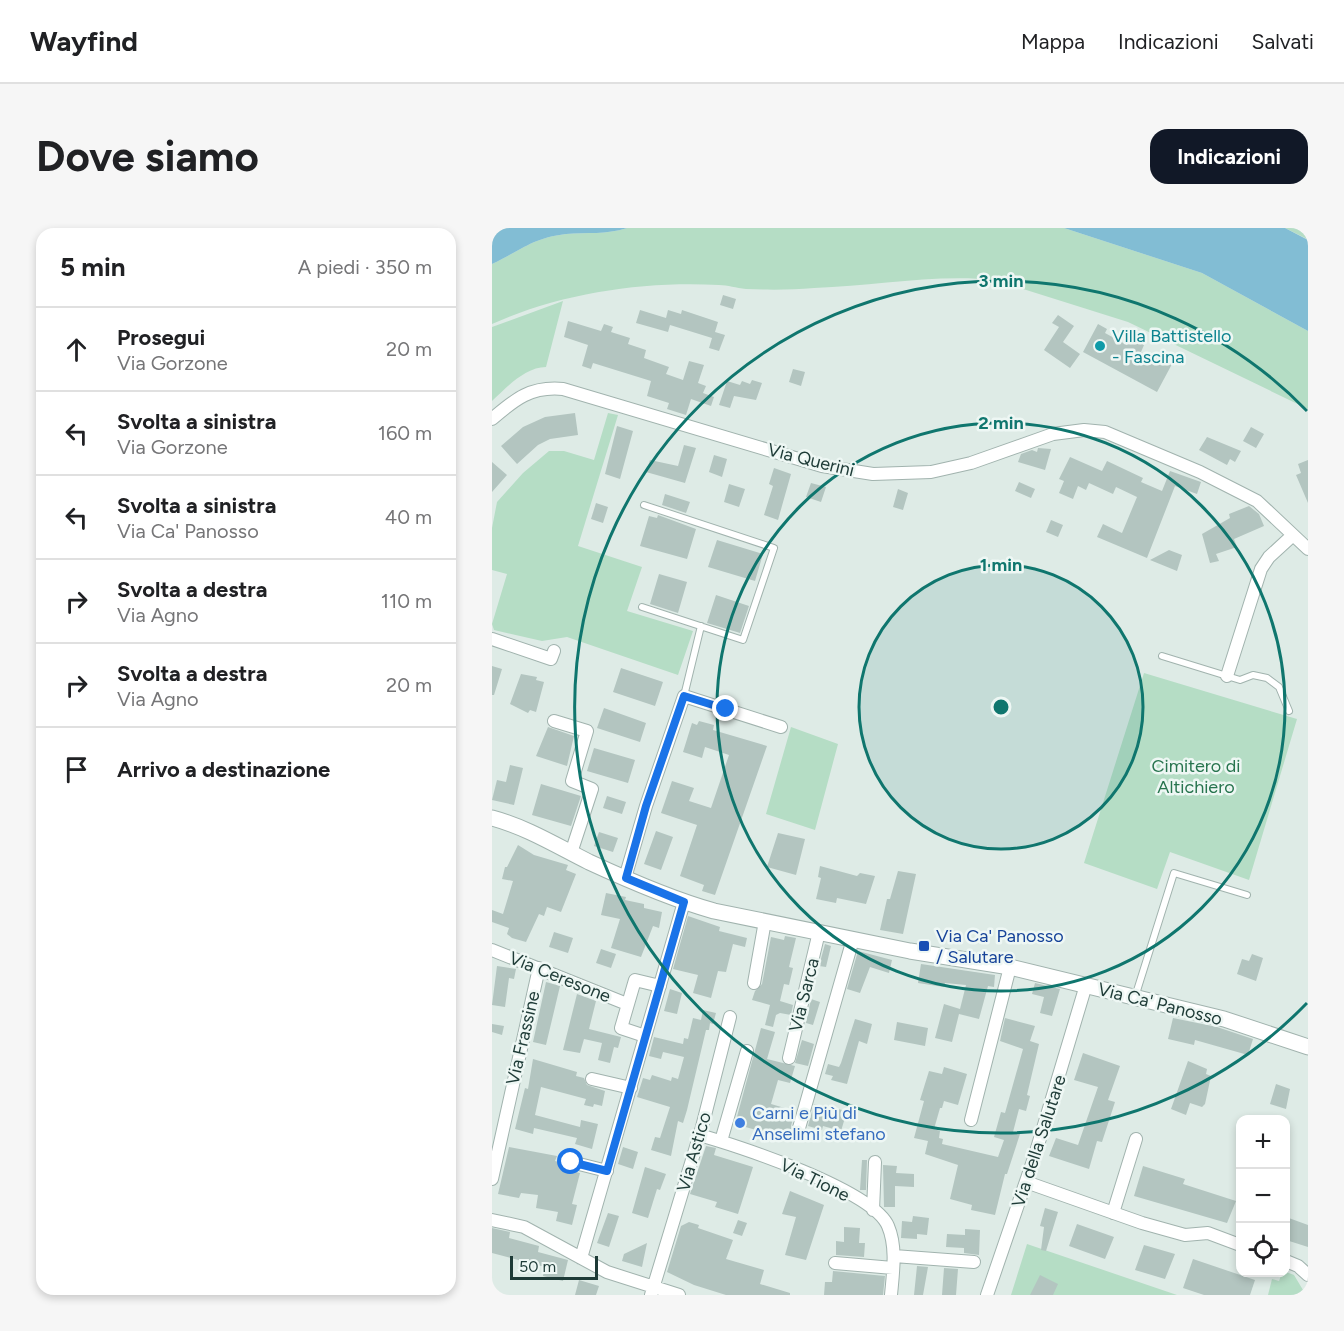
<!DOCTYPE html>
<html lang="it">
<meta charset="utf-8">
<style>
:root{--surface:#fff;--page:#f6f6f6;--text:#202124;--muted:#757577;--line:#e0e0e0;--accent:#111827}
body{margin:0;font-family:Figtree,sans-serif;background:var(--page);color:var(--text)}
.controls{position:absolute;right:18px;bottom:18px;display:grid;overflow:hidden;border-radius:12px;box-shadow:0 3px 9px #0003}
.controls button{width:54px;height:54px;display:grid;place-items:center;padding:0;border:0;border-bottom:2px solid var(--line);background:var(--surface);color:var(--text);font:30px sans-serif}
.scale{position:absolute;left:18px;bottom:15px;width:88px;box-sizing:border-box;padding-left:6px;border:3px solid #1e3b37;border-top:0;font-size:16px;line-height:21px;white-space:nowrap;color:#1e3b37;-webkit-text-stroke:4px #eef7f4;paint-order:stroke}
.stop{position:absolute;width:18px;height:18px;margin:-14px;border:4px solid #1a73e8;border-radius:50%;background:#fff}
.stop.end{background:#1a73e8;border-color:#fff;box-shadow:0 2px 6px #0008}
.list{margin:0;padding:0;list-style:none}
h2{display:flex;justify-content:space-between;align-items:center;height:78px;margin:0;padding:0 24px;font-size:26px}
h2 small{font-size:20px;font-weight:400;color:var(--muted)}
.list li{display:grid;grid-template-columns:39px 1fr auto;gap:18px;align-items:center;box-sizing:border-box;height:84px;padding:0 24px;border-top:2px solid var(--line)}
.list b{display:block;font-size:22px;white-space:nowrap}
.list p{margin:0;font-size:20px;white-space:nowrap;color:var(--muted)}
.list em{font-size:20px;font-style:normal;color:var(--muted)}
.icon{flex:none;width:33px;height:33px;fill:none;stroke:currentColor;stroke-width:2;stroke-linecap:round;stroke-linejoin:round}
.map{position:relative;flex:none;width:816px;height:1067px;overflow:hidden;border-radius:18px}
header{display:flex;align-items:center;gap:36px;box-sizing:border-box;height:84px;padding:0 30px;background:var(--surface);border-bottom:2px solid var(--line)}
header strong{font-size:28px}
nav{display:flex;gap:33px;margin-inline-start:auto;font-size:21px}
.intro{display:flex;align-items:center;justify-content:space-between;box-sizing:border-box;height:144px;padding:0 36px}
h1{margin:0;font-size:42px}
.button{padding:15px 27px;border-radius:18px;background:var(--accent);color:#fff;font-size:21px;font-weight:700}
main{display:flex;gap:36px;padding:0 36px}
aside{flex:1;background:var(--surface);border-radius:18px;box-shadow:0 3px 9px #0003}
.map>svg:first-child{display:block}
</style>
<header>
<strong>Wayfind</strong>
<nav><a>Mappa</a><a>Indicazioni</a><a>Salvati</a></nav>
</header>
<div class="intro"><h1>Dove siamo</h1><a class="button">Indicazioni</a></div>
<main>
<aside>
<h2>5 min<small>A piedi · 350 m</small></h2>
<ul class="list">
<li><svg class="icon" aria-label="ahead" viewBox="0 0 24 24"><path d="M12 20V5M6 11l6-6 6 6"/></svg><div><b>Prosegui</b><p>Via Gorzone</p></div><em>20 m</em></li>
<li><svg class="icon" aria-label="left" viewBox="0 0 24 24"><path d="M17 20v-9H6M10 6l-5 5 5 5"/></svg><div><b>Svolta a sinistra</b><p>Via Gorzone</p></div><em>160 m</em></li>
<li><svg class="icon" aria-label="left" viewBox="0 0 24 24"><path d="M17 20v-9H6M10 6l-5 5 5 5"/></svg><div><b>Svolta a sinistra</b><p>Via Ca' Panosso</p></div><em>40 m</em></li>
<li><svg class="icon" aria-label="right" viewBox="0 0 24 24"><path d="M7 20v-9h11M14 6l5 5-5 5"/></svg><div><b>Svolta a destra</b><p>Via Agno</p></div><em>110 m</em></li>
<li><svg class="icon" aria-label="right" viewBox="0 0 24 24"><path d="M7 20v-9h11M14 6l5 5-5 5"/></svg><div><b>Svolta a destra</b><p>Via Agno</p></div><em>20 m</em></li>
<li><svg class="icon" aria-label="arrive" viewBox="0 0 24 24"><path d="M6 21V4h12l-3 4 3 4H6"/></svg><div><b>Arrivo a destinazione</b></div></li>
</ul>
</aside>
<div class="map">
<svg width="816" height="1067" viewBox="0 0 816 1067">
<rect width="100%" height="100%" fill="#deebe6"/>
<path fill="#b5ddc5" d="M135,0H572L710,45L816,103V181L636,94L503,52C442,46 383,58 322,60C299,62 276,62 254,61C244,60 236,57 227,57C151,53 69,65 0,96V36C28,23 40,10 74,6C95,4 114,7 135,0Z
M793,0H816V12L813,10Z
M71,73L54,139C33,139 14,160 0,173V99Z
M116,185L126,187L86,318L150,339L135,383L201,403L186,447L75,409L50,413L2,402L0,396L15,346L0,342V300L5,274L31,245L57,223H72L102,232Z
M652,445L805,491L757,652L678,624L665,661L592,635Z
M299,499L346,516L323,602L274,586Z
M535,1016L685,1067H519Z
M794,1044L802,1047L814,1067H776L780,1051L787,1053L790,1045Z"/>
<path fill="#82bdd4" d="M0,0H135C114,7 95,4 74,6C40,10 28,23 0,36Z
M572,0H793L816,12V103L710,45Z"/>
<path fill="#b3c5c0" d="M231,67L244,71L241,81L228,77Z
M148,82L174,90L176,82L189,86L190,82L226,94L223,104L233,107L227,123L217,120L220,110L178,97L176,104L144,95Z
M566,87L582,98L571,114L588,126L578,140L552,122L567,99L560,95Z
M76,93L109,103L112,96L121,99L119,104L138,110L136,116L154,122L152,130L177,139L174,146L191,152L197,133L212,137L206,155L214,158L211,165L222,169L219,178L199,171L194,187L175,181L177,175L155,168L159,153L101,135L99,141L90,138L96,117L72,109Z
M606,96L615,101L613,105L635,117L639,110L652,117L649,124L669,135L671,131L680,136L665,164L591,124Z
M301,141L313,144L309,158L297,154Z
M260,152L270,155L264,172L242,168L238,180L227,177L235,153L248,157L250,153L258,156Z
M83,185L86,207L58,211L46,217L25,236L9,218L31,199L53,189Z
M125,198L141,203L128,251L113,246Z
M759,199L772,206L764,220L751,213Z
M715,209L749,223L743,234L738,231L735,237L707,222Z
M192,217L204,220L193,255L154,244L158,232L186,238Z
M546,220L559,221L553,242L526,234L529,226L540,222L545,224Z
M222,227L235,231L230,249L217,244Z
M578,229L610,243L615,233L651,250L649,254L670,263L678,243L709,254L705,266L683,258L655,330L605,309L611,296L630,305L645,269L624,259L621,266L597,255L594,262L586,258L581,271L567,265L572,253L567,251Z
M816,232V275L804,247L809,245L806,236Z
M0,234L15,247L0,264Z
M282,240L299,246L286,292L272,287L281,258L277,256Z
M527,254L543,261L539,270L523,263Z
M319,255L334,259L329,274L314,269Z
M237,256L253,261L247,279L232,274Z
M406,261L416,265L411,282L401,279Z
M173,266L198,274L194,285L170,277Z
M104,275L116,279L111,295L99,291Z
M757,278L767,286L772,298L742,311L745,319L724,326L727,333L718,335L710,306L738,290L737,286Z
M166,287L204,301L195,331L148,318L157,288L165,290Z
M559,292L571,297L566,309L554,304Z
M225,312L271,326L263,353L216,339Z
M677,322L690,327L685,343L658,332Z
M167,346L195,354L186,385L158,376Z
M224,367L257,378L248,405L215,395Z
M0,438L10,441L2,467H0Z
M129,440L171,454L163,478L121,464Z
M29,446L45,449L44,452L52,454L44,484L38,482L36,485L18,476Z
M112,480L154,495L148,514L105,500Z
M207,493L222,497L221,502L275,518L223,667L210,663L212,657L188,648L205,597L169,585L180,553L202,560L197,573L219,580L237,527L213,519L210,530L191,524L200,495L205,497Z
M56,499L82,508L75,538L44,528Z
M102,520L143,532L136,555L95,543Z
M18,537L31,540L22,577L0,572L5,552L14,554Z
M49,556L89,568L79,598L40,587Z
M115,568L134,574L130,586L111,580Z
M164,603L181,609L169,642L152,636Z
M107,604L126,610L121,624L102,618Z
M286,605L313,611L304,647L275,639Z
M26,617L42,627L76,637L74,642L84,646L69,684L55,679L52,688L47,686L34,714L20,710L15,706L17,700L0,694V682L11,686L21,653L10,651L13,639H15Z
M328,638L365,648L368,645L383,648L374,676L345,670L344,675L324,671L329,650L326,649Z
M406,643L424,646L411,706L388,702L395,671H398Z
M114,665L134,669L133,672L152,676V680L170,684L167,700L161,698L149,729L119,720L128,691L109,687Z
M196,688L228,699L227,703L255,710L253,719L241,716L234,744L226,743L219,770L201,765L206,747L181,741Z
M62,704L81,710L76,725L57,719Z
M293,708L304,710L297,739L301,740L297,757L292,756L288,773L301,777L299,787L288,785L284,787L281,799L273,797L278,777L260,772L263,763L270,756L279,709L292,712Z
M333,716L339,718L334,739L327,738Z
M109,721L124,726L119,740L104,735Z
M366,723L400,732L397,745L378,739L368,765L355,761Z
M760,726L771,730L764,753L745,746L750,731L757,733Z
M429,736L503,747L502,759L496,758L487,791L467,786L460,814L443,810L452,776L468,781L474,757L453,755L452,759L426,755Z
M5,738L24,741L22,751L17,750L13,779L0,777Z
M54,754L68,758L54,817L41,814Z
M543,755L568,761L560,788L548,785L552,769L540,766Z
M178,761L190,765L185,786L172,783Z
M85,766L104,773L97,801L129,809L126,820L122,819L118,835L106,832L110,815L92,811L88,825L71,822Z
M319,771L328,774L321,797L314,795Z
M211,782L224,785L221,796L218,795L217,802H214L195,882L191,895L186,893L179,928L159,922L163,909L168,910L178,879L145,869L151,850L158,852L160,847L179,853L180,849L186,851L192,829L171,824L169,831L157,828L162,809L191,816L192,810L196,811L201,790L209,792Z
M513,790L543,798L538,813L547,816L535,867L538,868L534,883L527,881L521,904L528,906L515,946H513L503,987L479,982L480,977L458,971L466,937L433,926L436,913L422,910L432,873L428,872L437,843L450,846L452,839L475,846L466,877L452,873L450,880H448L442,901L448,903L447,910L451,911L450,916L506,929L512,912L502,909L509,884L513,885L531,821L508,813Z
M681,790L725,799L761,811L756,827L703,812L702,817L676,811Z
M363,791L380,796L375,816L367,813L355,856L339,852L341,848L333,846L336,836L347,839L349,835Z
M405,794L436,800L433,818L402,812Z
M0,796L12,798L10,807L0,804Z
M269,800L283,804L275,831L303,838L298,855L286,852L279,876L303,883L299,898L303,907L302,913L243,896Z
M310,812L322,816L316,838L303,835Z
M591,825L628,838L616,872L623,874L610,914L605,913L597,941L557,928L564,910L586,917L606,859L582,852Z
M41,831L85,844L84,848L92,850L95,857L113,863L110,878L102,876L101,879L92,877L94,871L49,859L43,887L88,899L89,892L106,896L100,921L83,916L85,910L42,900L41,906L23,901L33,860L36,861Z
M696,833L715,841L714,846L719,848L713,876L710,879L698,875L694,887L679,881Z
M784,856L798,861L794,881L778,876Z
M322,876L355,883L349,903L331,898L330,902L316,898Z
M214,918L224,920L222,927L261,939L246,986L223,979L225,974L198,966Z
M17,919L65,928L63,933L71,935L76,942L88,945L80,976L85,977L80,997L64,993L66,984L44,980L46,967L29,965L27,970L6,966Z
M131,919L146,924L141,941L126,936Z
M370,932H375L374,962H368Z
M391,937L405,938L404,945L422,946V959L403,958V979H392Z
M651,938L693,951L691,956L744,973L735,995L642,968Z
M153,939L174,946L168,962L165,961L156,990L140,985Z
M298,963L332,977L314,1032L293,1027L304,989L290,986Z
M553,980L566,984L554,1023L549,1022L552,999L548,998Z
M116,985L127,988L117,1019L105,1015Z
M421,988L437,990L435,1007L425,1006V1011L409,1010L410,993L420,994Z
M794,989L816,997V1019L794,1012Z
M246,992L255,995L250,1008L241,1005Z
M197,994L207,997L206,1000L241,1012L234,1031L272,1042L268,1056L298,1065V1067H234L202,1057L175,1044L189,998Z
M585,996L622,1009L613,1031L577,1018Z
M352,999L368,1000L367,1015H373L372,1029L344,1027V1013L352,1014Z
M0,1000L18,1004L17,1010L47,1018L46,1024L76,1032L71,1053L51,1048L53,1039L0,1025Z
M473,1001L488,1002L487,1027L472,1025V1020L454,1019L455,1006L473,1007Z
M155,1015L150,1039L130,1033L132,1026Z
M652,1017L683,1026L673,1051L643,1042Z
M701,1031L763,1052L758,1067H712L691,1060Z
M425,1038L436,1039L431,1067H422Z
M452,1040L466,1041L464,1067H450Z
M341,1043L393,1048L391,1067H332L333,1054H340Z
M548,1047L566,1056L561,1067H538Z
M87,1052L107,1058L104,1067H83Z"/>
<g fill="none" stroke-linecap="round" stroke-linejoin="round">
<defs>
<path id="service" d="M150,379L251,412L282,320L152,277
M670,428L748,452L761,447L775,450L787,459L797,483
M192,468L209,398
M643,769L682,645L755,667"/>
<path id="minor" d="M0,191C23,171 39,158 71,161L330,238L381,246L439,244L479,235L561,206L592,202L613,204L708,244L765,273L816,321
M0,411L59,431L62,423
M735,448L769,341L777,329L801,307
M62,493L95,503L80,553L100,561L79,625
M133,650L154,578L192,468L289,499
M0,722L135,776
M262,755L273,693
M153,808L129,800L143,752L168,758
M297,830L327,704
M100,851L139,860
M479,892L518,739
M307,900L361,711
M207,907C244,917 381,962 396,998C405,1019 401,1045 399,1067
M229,913L255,823
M79,934L115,943
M0,951L47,740
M534,954L650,995L693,1007L716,1005L748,1017
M381,982L383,934
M621,985L644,911
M0,992L32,999L115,1044L187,1067
M402,1028L482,1034
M89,1030L192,674
M794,1033L806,1038L816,1047
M343,1035L401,1040
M159,1067L210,899L238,789
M495,1067L543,927L594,757"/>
<path id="tertiary" d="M0,590C34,599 65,618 97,634C138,653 179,671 222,683L418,723L518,739L732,791L816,819"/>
</defs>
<use href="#service" stroke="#a1b3ae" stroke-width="8"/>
<use href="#minor" stroke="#a1b3ae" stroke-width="14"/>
<use href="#tertiary" stroke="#a1b3ae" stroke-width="17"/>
<use href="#service" stroke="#fff" stroke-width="6"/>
<use href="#minor" stroke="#fff" stroke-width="12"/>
<use href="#tertiary" stroke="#fff" stroke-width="15"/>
</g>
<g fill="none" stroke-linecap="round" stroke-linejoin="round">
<path stroke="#1a73e8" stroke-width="8" d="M79,934L115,943L192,674L134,650L154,578L192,468L234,481"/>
</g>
<circle cx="509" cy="479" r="142" fill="#0f766e" fill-opacity=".12"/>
<g fill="none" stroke="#0f766e" stroke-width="3">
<circle cx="509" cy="479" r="142"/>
<circle cx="509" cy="479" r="284"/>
<path d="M815 775A426 426 0 1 1 815 183"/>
</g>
<circle fill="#0f9aa8" stroke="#eef7f4" stroke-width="2" cx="608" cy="118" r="6"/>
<rect fill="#1a4fb4" stroke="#eef7f4" stroke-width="2" x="426" y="712" width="12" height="12" rx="3"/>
<circle fill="#3f7fe0" stroke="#eef7f4" stroke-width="2" cx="248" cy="895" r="6"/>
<g text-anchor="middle" stroke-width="5" stroke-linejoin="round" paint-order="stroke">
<g font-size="18" fill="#0d838f" stroke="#eef7f4" text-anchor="start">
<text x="620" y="114">Villa Battistello<tspan x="620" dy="21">- Fascina</tspan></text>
</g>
<g font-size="18" fill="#1e3b37" stroke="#eef7f4">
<text transform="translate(319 232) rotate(14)" y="6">Via Querini</text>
<text transform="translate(68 749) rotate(22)" y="6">Via Ceresone</text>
<text transform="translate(312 767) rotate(-76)" y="6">Via Sarca</text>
<text transform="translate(668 776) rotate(14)" y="6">Via Ca' Panosso</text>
<text transform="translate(31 810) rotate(-77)" y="6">Via Frassine</text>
<text transform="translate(547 913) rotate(-72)" y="6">Via della Salutare</text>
<text transform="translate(202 924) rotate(-74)" y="6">Via Astico</text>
<text transform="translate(323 952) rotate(26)" y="6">Via Tione</text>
</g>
<g font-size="18" fill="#27744e" stroke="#eef7f4">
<text x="704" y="544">Cimitero di<tspan x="704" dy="21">Altichiero</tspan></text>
</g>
<g font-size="18" fill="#164399" stroke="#eef7f4" text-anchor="start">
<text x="444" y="714">Via Ca' Panosso<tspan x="444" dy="21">/ Salutare</tspan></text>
</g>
<g font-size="18" fill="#366cbe" stroke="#eef7f4" text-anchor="start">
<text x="260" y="891">Carni e Più di<tspan x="260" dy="21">Anselimi stefano</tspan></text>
</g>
</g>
<circle cx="509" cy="479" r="9" fill="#0f766e" stroke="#eef7f4" stroke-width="3"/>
<g font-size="18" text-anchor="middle" font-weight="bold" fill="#0f766e" stroke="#eef7f4" stroke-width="5" stroke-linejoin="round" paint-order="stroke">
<text x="509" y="59">3 min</text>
<text x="509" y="201">2 min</text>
<text x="509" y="343">1 min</text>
</g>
</svg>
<div class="controls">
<button>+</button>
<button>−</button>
<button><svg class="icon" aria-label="locate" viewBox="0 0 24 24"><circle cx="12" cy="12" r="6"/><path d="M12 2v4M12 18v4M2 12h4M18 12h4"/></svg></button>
</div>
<div class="scale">50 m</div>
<div class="stop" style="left:79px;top:934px"></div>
<div class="stop end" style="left:234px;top:481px"></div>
</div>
</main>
